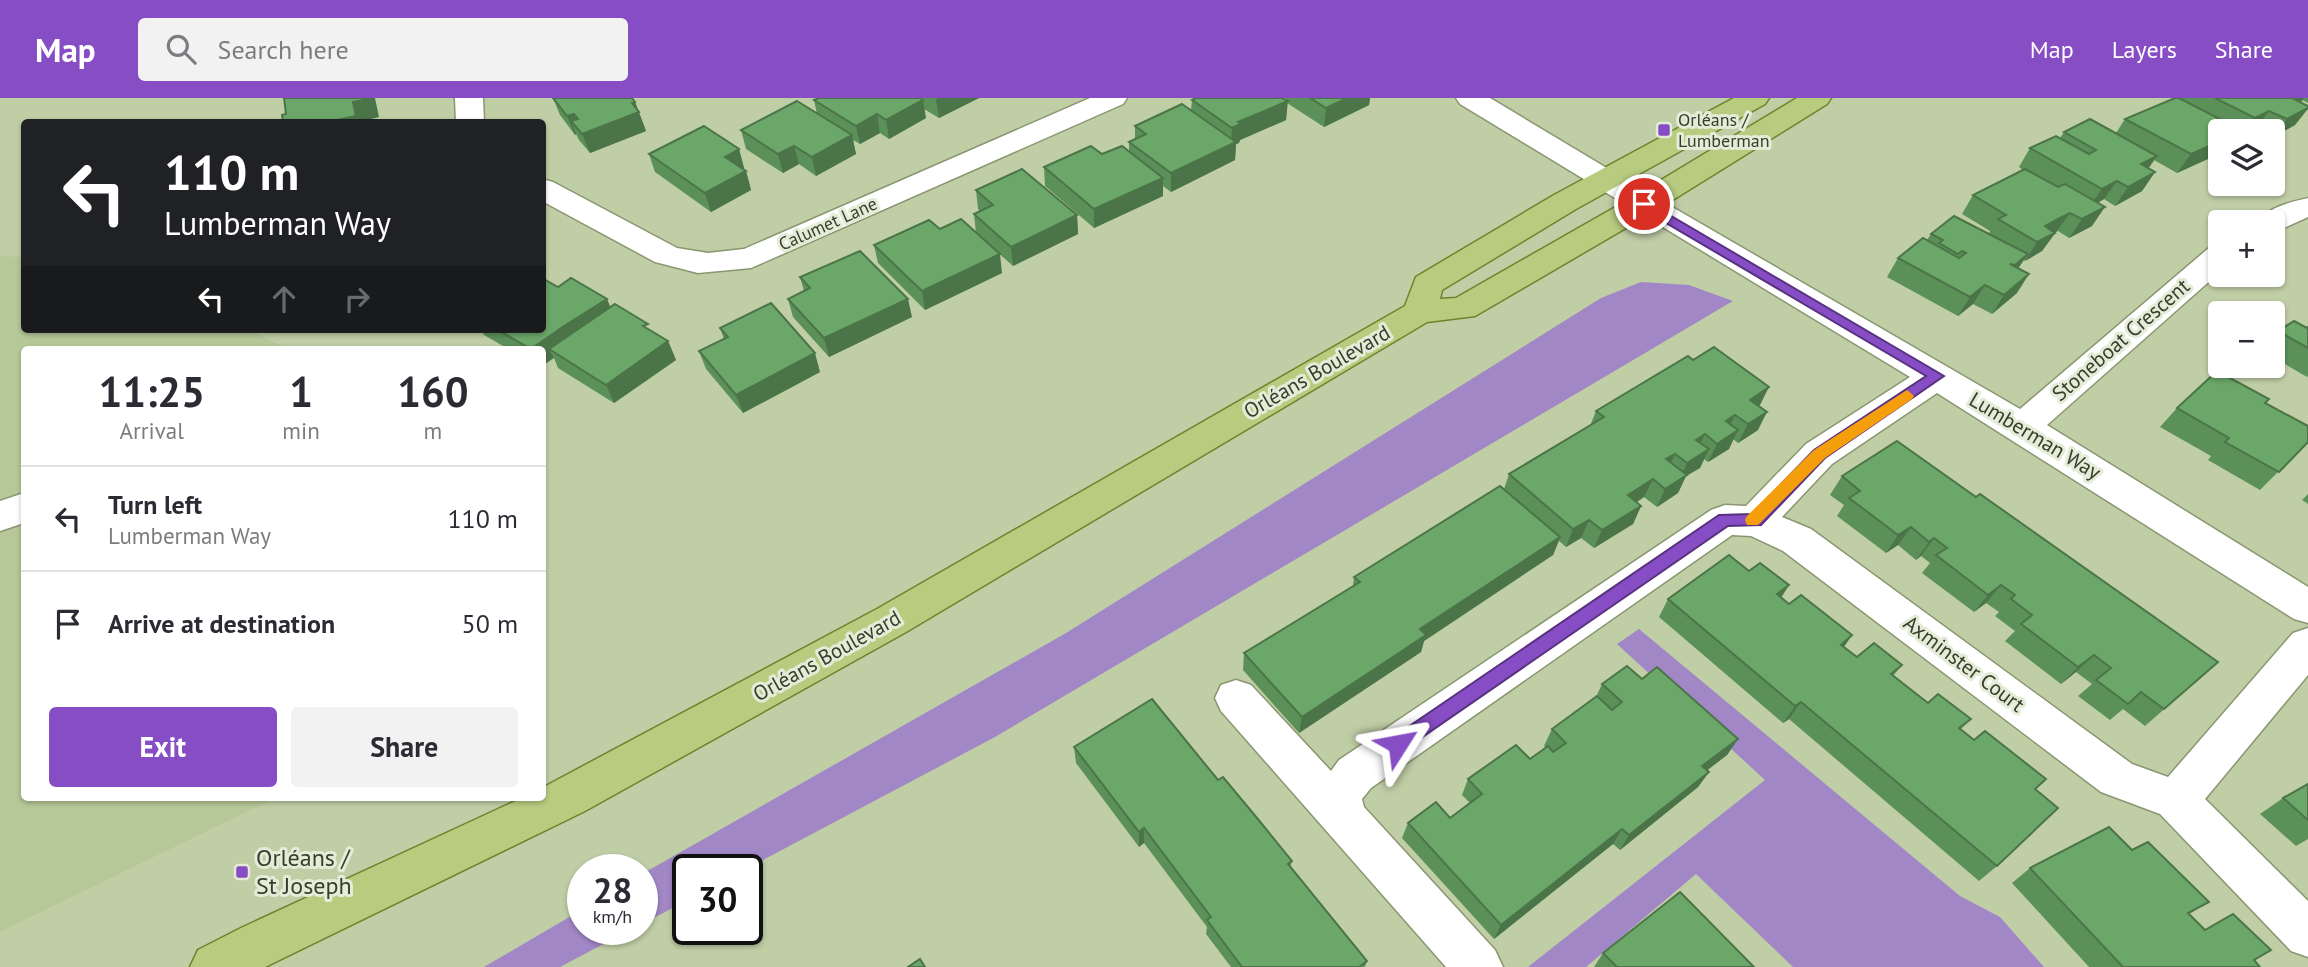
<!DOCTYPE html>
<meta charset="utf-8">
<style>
body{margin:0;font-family:"PT Sans",sans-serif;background:#f2f2f3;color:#2b2b33;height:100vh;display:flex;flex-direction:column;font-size:26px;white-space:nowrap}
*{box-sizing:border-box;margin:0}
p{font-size:23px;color:#7c7c81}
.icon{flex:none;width:38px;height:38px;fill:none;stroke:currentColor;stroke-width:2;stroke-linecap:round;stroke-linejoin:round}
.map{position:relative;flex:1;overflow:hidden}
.side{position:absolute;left:21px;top:248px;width:525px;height:455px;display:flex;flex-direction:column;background:#fff;border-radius:7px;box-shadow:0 2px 5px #0004}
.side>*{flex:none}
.hud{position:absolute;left:21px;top:21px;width:525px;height:214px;border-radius:7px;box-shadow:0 2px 5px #0004;background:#202124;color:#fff;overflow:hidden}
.fabs{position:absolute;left:2208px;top:21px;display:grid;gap:14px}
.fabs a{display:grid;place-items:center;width:77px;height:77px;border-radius:7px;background:#fff;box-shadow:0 2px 5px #0004;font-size:35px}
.speed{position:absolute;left:567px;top:756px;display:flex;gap:14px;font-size:35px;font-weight:700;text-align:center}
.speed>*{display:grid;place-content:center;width:91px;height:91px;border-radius:50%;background:#fff;box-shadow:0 2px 5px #0004;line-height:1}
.speed small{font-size:18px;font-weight:400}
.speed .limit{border:4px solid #111;border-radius:10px;background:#fff;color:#111}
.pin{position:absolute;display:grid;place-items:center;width:60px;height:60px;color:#fff;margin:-30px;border:4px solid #fff;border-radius:50%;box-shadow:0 2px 7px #0007}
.me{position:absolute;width:77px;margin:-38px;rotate:56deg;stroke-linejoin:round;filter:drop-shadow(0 0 5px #0008)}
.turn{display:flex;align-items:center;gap:24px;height:147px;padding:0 28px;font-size:32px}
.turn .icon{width:91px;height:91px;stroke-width:2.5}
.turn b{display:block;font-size:49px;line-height:60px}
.lanes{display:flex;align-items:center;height:66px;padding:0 28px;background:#0003;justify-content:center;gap:35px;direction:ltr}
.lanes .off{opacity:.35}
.eta{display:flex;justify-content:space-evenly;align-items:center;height:119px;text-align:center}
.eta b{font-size:42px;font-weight:700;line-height:49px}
.action{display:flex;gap:14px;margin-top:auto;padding:14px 28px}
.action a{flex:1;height:80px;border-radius:7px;background:#874dc4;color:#fff;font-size:28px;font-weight:700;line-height:80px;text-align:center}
.action a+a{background:#f2f2f3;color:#2b2b33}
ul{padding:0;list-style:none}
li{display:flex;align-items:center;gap:21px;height:105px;padding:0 28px;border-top:2px solid #e1e1e2}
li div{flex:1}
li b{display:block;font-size:26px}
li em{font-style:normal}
header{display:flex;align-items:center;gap:42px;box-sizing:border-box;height:98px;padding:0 35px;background:#874dc4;color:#fff}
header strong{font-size:33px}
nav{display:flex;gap:38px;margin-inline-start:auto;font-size:24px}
.search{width:490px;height:63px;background:#f2f2f3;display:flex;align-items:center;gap:18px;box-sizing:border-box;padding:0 24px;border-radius:7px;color:#7c7c81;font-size:26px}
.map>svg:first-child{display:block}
.built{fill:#b7c898}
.green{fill:#a287c6}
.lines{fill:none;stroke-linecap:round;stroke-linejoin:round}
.minor-casing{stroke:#899670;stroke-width:3}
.major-casing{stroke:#6d842c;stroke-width:3}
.minor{fill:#fff;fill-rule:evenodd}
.major{fill:#b8cc80;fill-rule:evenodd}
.wall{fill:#5c9059}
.shaded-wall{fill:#4b7549}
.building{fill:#6ba768;stroke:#4b7549;stroke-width:2}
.route{fill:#874dc4;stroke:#58327f;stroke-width:2}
.slow{fill:#f59e0b}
.poi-dot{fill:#874dc4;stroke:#e4ecd7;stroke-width:2.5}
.labels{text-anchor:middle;stroke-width:6;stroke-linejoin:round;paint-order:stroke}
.far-poi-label{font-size:18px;fill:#383e2e;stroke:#e4ecd7;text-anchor:start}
.far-street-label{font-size:18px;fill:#383e2e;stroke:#e4ecd7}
.street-label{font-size:21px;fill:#383e2e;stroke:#e4ecd7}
.near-poi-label{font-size:24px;fill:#383e2e;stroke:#e4ecd7;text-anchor:start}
</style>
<header>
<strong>Map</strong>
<div class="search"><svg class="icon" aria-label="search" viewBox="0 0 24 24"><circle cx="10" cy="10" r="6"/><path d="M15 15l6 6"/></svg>Search here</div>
<nav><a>Map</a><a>Layers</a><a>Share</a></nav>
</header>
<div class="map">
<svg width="2308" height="869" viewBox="0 0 2308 869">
<rect width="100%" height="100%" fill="#c0cea6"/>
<polygon class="built" points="0,158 24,159 24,231 247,231 290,252 24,252 24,700 275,700 0,834"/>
<g class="green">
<polygon points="1641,184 1689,187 1733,203 995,639 744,772 688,772 688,802 642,826 642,776 1066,535 1601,200"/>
<polygon points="1639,531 1960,798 2000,819 2044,869 1793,869 1696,776 1586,869 1528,869 1765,682 1617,546"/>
<polygon points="583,811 583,831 632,831 560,869 484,869"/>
</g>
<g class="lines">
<g class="minor-casing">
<g id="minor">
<polygon points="455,0 483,0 484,24 456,24"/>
<polygon points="1090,0 1127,0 1123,6 751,170 698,175 655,164 542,103 542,81 553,84 677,150 708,155 744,151"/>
<polygon points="1456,0 1490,0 1655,99 2020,311 2210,149 2221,146 2221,173 2047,327 2308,489 2308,525 2294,521 1937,295 1832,366 1782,419 1811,431 2132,666 2168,679 2293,535 2308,530 2308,577 2205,701 2308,803 2308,859 2291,853 2160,716 2101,694 1783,453 1751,438 1732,437 1371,690 1362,701 1364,709 1495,852 1503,869 1446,869 1221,613 1215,600 1221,587 1236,582 1251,587 1331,673 1339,662 1711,412 1725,407 1746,408 1806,346 1910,279 1460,6"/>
<path d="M 2308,100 L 2308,119 L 2273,135 L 2273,124 L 2258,124 C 2268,109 2291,104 2308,100 Z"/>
<polygon points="24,395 24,425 0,433 0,403"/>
</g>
</g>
<g class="major-casing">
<polygon id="major" points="1734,0 1769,0 1765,6 1576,111 1442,192 1440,201 1456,200 1633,99 1797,0 1831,0 1827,6 1655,113 1475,218 1427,224 906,534 585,713 265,869 190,869 198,852 241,830 522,700 542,700 542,690 877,511 1405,208 1416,179 1554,97"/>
</g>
<use href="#minor" class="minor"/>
<use href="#major" class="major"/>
</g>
<g class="wall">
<polygon points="553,0 635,4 646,33 590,55 579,42 576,36 575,37 560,17"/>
<polygon points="819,0 979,0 939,20 924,11 926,20 889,41 880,35 860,46 853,42 856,56 816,78 799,66 783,75 746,51 741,32 817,16 814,2"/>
<polygon points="1286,0 1370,0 1369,7 1324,29 1287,5 1286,22 1240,42 1239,45 1236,46 1235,62 1171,94 1163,88 1163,98 1094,130 1045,88 1044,69 1129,53 1129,44 1135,41 1135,28 1191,12 1192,2 1285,2"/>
<polygon points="2181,0 2308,0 2308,5 2302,2 2301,4 2308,8 2308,11 2295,27 2273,39 2273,33 2259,33 2255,31 2251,33 2221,33 2221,55 2177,75 2154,62 2148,70 2155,74 2142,93 2115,108 2104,101 2098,105 2092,128 2069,140 2058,133 2055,135 2042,153 2025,163 2024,162 2018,171 2017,195 1992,216 1973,206 1958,218 1887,179 1898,160 1927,142 1931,136 1989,136 1990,133 1962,116 1973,97 2023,72 2019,69 2030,50 2060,40 2064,34 2116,35 2125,21"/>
<polygon points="739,51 744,70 742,71 746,73 751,92 711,114 655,74 649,56"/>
<polygon points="976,92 1077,117 1078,136 1013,168 976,135 974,116 980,113 978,111"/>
<polygon points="940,131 1002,175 925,212 878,165 874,147"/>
<polygon points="800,179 912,219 829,259 793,219 788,201 804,193"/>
<polygon points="558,189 607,201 610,209 668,243 676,262 614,305 558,270 554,260 542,252 510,252 484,237 481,231 542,231"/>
<polygon points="2308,229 2308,278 2307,279 2273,259 2273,238 2278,233"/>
<polygon points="720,230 820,274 743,315 706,271 699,253 724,241"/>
<polygon points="2265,305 2308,344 2260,392 2208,362 2211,358 2160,329 2177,310"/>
<polygon points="1760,307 1759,308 1758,332 1738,345 1733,341 1729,351 1708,364 1704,361 1700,370 1686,378 1678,395 1657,409 1644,399 1637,404 1641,408 1633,426 1594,450 1581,440 1566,449 1559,443 1553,457 1424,543 1421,554 1299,635 1243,572 1244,555 1353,488 1354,479 1504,391 1509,376 1590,328 1596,313"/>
<polygon points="1842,378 1976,399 2218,564 2145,628 2123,611 2110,622 2078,598 2092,586 2076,574 2061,586 2005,543 2015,533 1995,518 1999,514 1986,505 1974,514 1922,475 1930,465 1921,458 1916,462 1898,447 1886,455 1837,418 1844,407 1830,397"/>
<polygon points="2308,396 2308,406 2302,402"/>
<polygon points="1781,499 1789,506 1852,537 1844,549 1857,559 1902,567 1893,578 1928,605 1971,621 1960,632 2035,691 1997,768 1979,783 1789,621 1783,625 1659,519 1668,501"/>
<polygon points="1642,581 1738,641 1727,657 1707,672 1709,674 1698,689 1620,752 1613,746 1494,841 1402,740 1408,725 1450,720 1470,705 1462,697 1468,681 1530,661 1546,650 1544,648 1552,631 1596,599 1602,586"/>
<polygon points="1074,649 1218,682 1292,763 1290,769 1367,863 1365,869 1231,869 1206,836 1207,829 1144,745 1139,749 1076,665"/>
<polygon points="2308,686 2308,741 2296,748 2260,716 2283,700"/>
<polygon points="2132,752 2209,804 2189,816 2205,832 2254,862 2260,869 2089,869 2012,785 2030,770"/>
<polygon points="1603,855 1754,869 1594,869"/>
</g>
<g class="shaded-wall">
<polygon points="369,0 375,0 379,19 363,23 363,24 328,24 353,4"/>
<polygon points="939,0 979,0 939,20 936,1"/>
<polygon points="1347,0 1370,0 1369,7 1324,29 1326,10"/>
<polygon points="2297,0 2304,0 2295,12 2282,18"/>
<polygon points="923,2 926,20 889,41 886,22"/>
<polygon points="1288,3 1286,22 1240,42 1239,45 1236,46 1235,62 1171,94 1171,75 1231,46 1232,30 1238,24"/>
<polygon points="635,4 646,33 590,55 582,36"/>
<polygon points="2308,10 2295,27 2273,39 2287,21"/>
<polygon points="2269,13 2255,31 2251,33 2246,33 2255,20"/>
<polygon points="574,16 581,34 571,23 576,36 575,37 567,18"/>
<polygon points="877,16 880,35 860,46 856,28"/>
<polygon points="852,37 856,56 816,78 812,59"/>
<polygon points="2221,43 2221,55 2177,75 2191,56"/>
<polygon points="794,48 799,66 783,75 778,56"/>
<polygon points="739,51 744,70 730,77 725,59"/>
<polygon points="2157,58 2144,77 2141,66"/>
<polygon points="746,73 751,92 711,114 705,95"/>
<polygon points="2155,74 2142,93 2115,108 2128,89"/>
<polygon points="1163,80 1163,98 1094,130 1094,111"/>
<polygon points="2117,83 2104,101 2089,109 2102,91"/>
<polygon points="2105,109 2092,128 2069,140 2082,121"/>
<polygon points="2070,115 2042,153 2025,163 2037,144 2045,128"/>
<polygon points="1077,117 1078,136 1013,168 1011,149"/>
<polygon points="1000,156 1002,175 925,212 922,193"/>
<polygon points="2028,156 2015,174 2002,186 2015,167"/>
<polygon points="2029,176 2017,195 1992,216 2004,197"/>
<polygon points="1985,187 1973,206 1958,218 1970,199"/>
<polygon points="607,201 615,220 549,251 554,260 542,268 542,252 531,252 531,251 564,228"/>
<polygon points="908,201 912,219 829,259 824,240"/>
<polygon points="668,243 676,262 614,305 606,287"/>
<polygon points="815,255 820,274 743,315 736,297"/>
<polygon points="1769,289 1760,307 1740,320 1750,302"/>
<polygon points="1767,314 1758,332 1738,345 1748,326"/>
<polygon points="1735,317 1726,336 1726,323"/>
<polygon points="1738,332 1729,351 1708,364 1717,346"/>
<polygon points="1705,336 1696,355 1696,342"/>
<polygon points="1709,351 1700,370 1686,378 1678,395 1657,409 1665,391 1679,382 1687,365"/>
<polygon points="1675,356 1667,374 1666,361"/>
<polygon points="1653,381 1644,399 1620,415 1628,397"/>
<polygon points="1641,408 1633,426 1594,450 1602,432"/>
<polygon points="1589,422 1581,440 1566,449 1573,431"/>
<polygon points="1911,429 1898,447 1886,455 1898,437"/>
<polygon points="1560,439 1553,457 1424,543 1421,554 1299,635 1302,619 1420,531"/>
<polygon points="1934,440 1921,458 1916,462 1929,444"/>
<polygon points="1789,487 1778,505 1777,496"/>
<polygon points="2001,487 1986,505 1974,514 1988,497"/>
<polygon points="1852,537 1840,554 1841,547"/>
<polygon points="2094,557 2076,574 2061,586 2078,569"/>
<polygon points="1801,604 1789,621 1783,625 1795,608"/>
<polygon points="1738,641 1727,657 1692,684 1702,668"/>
<polygon points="1709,674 1698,689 1620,752 1629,737"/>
<polygon points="1144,730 1144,745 1139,749 1139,734"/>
<polygon points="1622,731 1613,746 1494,841 1501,827"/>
</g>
<g class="building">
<polygon points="284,0 369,0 369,1 353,4 356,18 328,24 283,24 282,17 286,16"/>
<polygon points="553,0 632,0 635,4 632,5 639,14 582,36 571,23 578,21 574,16 567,18"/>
<polygon points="819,0 920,0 923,2 886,22 877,16 856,28 814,2"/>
<polygon points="1196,0 1282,0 1288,3 1238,24 1241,26 1232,30 1192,2"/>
<polygon points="1310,0 1347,0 1326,10"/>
<polygon points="2175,0 2179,0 2243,33 2221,33 2221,43 2191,56 2125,21"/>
<polygon points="2215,0 2292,0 2308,8 2308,10 2287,21 2269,13 2255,20"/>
<polygon points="797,3 852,37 812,59 794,48 778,56 741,32"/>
<polygon points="1182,6 1236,44 1171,75 1129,44 1146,36 1135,28"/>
<polygon points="2090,21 2157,58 2141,66 2155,74 2128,89 2117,83 2102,91 2030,50 2056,38 2089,56 2096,52 2064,34"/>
<polygon points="704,28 739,51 725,59 746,73 705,95 649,56"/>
<polygon points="1091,48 1102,56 1122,48 1163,80 1094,111 1044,69"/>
<polygon points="1022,71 1077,117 1011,149 974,116 993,107 976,92"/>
<polygon points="2025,71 2058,89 2065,86 2105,109 2082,121 2070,115 2058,121 2045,128 2055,135 2037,144 1998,121 2006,117 1973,97"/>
<polygon points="1954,118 2028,156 2015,167 2010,166 2029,176 2004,197 1985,187 1970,199 1898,160 1923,140 1959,160 1966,155 1962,153 1958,156 1939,145 1943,142 1931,136"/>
<polygon points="961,121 1000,156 922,193 874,147 929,122 940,131"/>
<polygon points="860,153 908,201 824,240 788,201 810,190 800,179"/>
<polygon points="542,180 558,189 571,180 607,201 564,228 531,251 496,231 542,231"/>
<polygon points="771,205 815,255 736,297 699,253 728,239 720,230"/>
<polygon points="615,206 648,226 643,228 668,243 606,287 549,251"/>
<polygon points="2294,223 2307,230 2308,229 2308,250 2278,233"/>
<polygon points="1714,249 1769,289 1750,302 1767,314 1748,326 1735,317 1726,323 1738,332 1717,346 1705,336 1696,342 1709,351 1687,365 1675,356 1666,361 1687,377 1665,391 1653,381 1628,397 1641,408 1602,432 1589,422 1573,431 1509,376 1604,319 1596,313 1688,258 1693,262"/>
<polygon points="2217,273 2269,301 2265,305 2308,328 2308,344 2279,374 2225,344 2229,340 2177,310"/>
<polygon points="1897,343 1976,399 1980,396 2218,564 2164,611 2141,594 2128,606 2096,582 2111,570 2094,557 2078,569 2021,526 2032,517 2011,501 2015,497 2001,487 1988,497 1936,457 1947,450 1934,440 1929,444 1911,429 1898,437 1849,400 1860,393 1842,378"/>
<polygon points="1500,388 1560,439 1420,531 1426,537 1302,619 1244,555 1360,484 1354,479"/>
<polygon points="1729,457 1749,473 1760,465 1789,487 1777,496 1789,506 1801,497 1852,537 1841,547 1857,559 1874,545 1902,567 1891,576 1928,605 1938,596 1971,621 1959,630 1974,642 1985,633 2046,681 2035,691 2058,710 1997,768 1801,604 1795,608 1668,501"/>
<polygon points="1627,568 1642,581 1657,569 1738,641 1702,668 1709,674 1629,737 1622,731 1501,827 1408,725 1436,704 1450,720 1482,696 1468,681 1516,647 1530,661 1548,648 1553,654 1566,645 1552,631 1597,598 1612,612 1622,604 1602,586"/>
<polygon points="1152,601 1218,682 1223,679 1257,720 1292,763 1288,766 1367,863 1359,869 1242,869 1207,822 1211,819 1144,730 1139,734 1074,649"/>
<polygon points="2308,686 2308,722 2283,700"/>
<polygon points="2109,729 2132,752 2148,744 2209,804 2188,815 2205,832 2233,816 2271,852 2254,862 2260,869 2123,869 2030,770"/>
<polygon points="1680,794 1754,869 1617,869 1603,855"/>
<polygon points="920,861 925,869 908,869"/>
</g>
<polygon class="route" points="1644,102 1944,278 1825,360 1761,427 1728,428 1405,651 1398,654 1392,651 1389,646 1392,640 1719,417 1752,416 1814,352 1926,278 1639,109 1638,106"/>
<polygon class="slow" points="1907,292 1914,298 1912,301 1825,360 1758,427 1747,427 1745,422 1747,418 1814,352"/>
<g class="poi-dot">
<rect x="1657" y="25" width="14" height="14" rx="3.5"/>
<rect x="235" y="767" width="14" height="14" rx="3.5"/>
</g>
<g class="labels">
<g class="far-poi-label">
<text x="1678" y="28">Orléans /<tspan x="1678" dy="21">Lumberman</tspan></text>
</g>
<g class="far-street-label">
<text transform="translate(828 126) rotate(-24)" y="6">Calumet Lane</text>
</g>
<g class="street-label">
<text transform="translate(2121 242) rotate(-41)" y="7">Stoneboat Crescent</text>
<text transform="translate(1317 274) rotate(-30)" y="7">Orléans Boulevard</text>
<text transform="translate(2035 338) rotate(31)" y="7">Lumberman Way</text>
<text transform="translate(827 558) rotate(-29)" y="7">Orléans Boulevard</text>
<text transform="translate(1964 566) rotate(37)" y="7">Axminster Court</text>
</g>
<g class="near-poi-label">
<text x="256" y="768">Orléans /<tspan x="256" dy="28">St Joseph</tspan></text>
</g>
</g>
</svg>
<div class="fabs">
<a><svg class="icon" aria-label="layers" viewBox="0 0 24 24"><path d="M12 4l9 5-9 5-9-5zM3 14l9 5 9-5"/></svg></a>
<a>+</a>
<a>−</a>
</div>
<div class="speed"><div>28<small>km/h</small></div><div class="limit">30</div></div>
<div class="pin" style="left:1644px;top:106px;background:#d93025"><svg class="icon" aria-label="arrive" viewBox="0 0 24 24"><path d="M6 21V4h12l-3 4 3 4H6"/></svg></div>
<svg class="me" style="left:1398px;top:646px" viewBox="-20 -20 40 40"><path d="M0-17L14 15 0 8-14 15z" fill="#874dc4" stroke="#fff" stroke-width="4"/></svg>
<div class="hud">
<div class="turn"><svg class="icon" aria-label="left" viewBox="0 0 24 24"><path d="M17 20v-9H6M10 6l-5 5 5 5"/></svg><div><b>110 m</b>Lumberman Way</div></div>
<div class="lanes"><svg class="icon" aria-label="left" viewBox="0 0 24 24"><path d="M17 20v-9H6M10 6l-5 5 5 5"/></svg><svg class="icon off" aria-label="ahead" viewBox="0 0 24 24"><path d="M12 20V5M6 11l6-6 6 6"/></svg><svg class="icon off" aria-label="right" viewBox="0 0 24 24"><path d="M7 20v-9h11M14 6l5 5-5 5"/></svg></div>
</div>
<section class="side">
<div class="eta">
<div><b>11:25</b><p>Arrival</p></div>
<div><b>1</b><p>min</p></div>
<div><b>160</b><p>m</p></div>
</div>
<ul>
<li><svg class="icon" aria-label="left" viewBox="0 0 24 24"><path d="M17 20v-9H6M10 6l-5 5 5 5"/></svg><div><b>Turn left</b><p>Lumberman Way</p></div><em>110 m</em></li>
<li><svg class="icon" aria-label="arrive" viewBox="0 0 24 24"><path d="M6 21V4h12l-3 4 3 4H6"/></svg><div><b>Arrive at destination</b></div><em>50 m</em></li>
</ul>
<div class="action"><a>Exit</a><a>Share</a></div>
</section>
</div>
